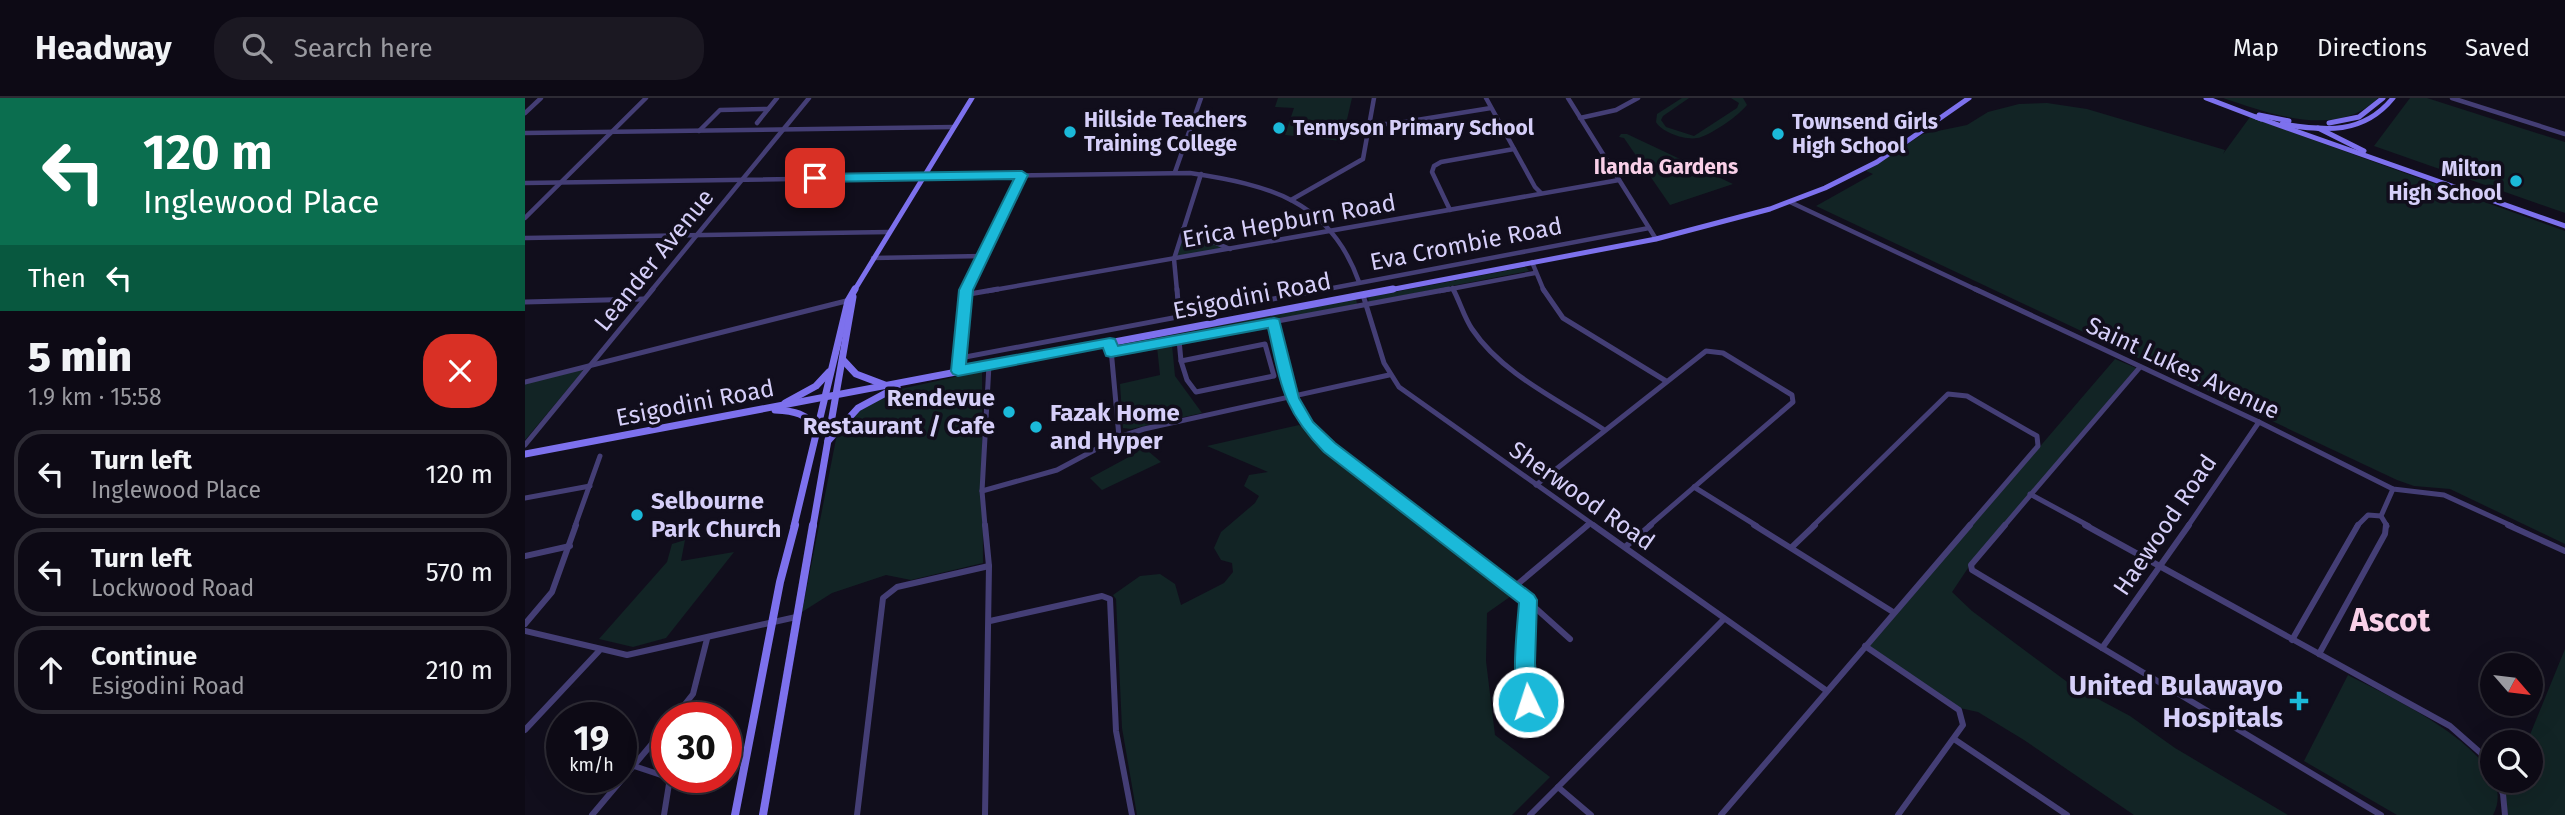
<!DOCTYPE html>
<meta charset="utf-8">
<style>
body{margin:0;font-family:"Fira Sans",sans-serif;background:#1b1822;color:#f1f3f6;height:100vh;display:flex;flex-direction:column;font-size:26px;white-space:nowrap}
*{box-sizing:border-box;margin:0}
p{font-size:23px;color:#9a9aa0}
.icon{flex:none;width:38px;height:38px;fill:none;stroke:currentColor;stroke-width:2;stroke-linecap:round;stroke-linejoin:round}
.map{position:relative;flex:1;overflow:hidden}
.sheet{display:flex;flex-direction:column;background:#0d0a15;width:525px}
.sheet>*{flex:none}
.banner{background:#0b6e4f;color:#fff;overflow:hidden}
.needle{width:46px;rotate:118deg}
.tools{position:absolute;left:1955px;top:555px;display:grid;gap:14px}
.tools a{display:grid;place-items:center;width:63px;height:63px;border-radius:50%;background:#0d0a15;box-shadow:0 7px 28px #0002,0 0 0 2px #2d2b34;font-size:35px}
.speed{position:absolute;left:21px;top:604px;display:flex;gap:14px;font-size:35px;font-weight:700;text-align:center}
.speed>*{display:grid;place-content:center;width:91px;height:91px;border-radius:50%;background:#0d0a15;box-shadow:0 7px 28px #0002,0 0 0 2px #2d2b34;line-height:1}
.speed small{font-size:18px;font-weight:400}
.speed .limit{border:10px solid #d22;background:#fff;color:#111}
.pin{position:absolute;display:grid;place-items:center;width:60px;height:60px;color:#fff;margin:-30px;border-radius:14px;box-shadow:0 4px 10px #0006}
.me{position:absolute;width:77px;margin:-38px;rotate:356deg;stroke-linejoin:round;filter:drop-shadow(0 0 5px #0008)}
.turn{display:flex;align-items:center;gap:24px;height:147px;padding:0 28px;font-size:32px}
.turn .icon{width:91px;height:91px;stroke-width:2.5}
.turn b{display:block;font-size:49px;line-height:60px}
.then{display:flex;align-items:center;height:66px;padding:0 28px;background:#0003;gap:14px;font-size:26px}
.round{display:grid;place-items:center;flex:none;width:74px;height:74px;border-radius:28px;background:#1b1822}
.overview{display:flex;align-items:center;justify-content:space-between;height:119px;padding:0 28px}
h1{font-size:42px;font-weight:800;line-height:52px}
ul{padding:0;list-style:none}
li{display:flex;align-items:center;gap:21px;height:88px;margin:0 14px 10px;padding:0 14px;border:4px solid #2d2b34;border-radius:28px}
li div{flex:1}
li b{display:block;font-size:26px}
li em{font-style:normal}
header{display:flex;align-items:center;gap:42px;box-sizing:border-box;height:98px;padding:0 35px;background:#0d0a15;border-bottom:2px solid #2d2b34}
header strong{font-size:33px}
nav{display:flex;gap:38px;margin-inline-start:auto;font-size:24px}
.search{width:490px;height:63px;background:#1b1822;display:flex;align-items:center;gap:18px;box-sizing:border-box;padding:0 24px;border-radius:28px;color:#9a9aa0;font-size:26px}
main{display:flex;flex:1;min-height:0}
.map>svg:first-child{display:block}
.green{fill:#122425}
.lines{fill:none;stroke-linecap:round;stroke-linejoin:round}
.street-far2{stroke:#443e75;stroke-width:4.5}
.street-far1{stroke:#443e75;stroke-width:5}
.street{stroke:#443e75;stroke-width:6}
.secondary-far2{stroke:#7d71ed;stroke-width:5}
.secondary-far1{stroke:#7d71ed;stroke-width:7}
.secondary{stroke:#7d71ed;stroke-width:8}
.route{fill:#1bb9d9;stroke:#12788d;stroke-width:2}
.poi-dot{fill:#1bb9d9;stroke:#110e1c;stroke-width:2.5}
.labels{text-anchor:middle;stroke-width:7;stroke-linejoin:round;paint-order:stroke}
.far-poi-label{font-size:21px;font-weight:bold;fill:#d6cff9;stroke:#110e1c;text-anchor:start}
.far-neighbourhood-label{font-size:21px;font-weight:bold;fill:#f9d0e8;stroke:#110e1c}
.street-label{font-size:24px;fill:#d6cff9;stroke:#110e1c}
.poi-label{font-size:24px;font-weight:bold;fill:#d6cff9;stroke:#110e1c;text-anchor:start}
.near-poi-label{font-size:28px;font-weight:bold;fill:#d6cff9;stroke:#110e1c;text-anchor:end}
.district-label{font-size:32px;font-weight:bold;fill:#f9d0e8;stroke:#110e1c}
</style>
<header>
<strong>Headway</strong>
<div class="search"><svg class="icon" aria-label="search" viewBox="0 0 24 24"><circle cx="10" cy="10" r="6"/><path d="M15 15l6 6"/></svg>Search here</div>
<nav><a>Map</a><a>Directions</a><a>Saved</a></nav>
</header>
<main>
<section class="sheet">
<div class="banner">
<div class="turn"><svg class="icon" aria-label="left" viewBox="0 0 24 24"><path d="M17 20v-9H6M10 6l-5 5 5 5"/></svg><div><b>120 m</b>Inglewood Place</div></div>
<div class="then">Then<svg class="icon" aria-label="left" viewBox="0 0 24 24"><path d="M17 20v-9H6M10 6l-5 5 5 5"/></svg></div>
</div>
<div class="overview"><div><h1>5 min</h1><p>1.9 km · 15:58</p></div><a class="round" style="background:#d93025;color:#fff"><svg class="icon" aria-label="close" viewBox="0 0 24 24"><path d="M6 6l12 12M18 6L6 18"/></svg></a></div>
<ul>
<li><svg class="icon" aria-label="left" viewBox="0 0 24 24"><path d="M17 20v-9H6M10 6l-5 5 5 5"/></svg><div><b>Turn left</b><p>Inglewood Place</p></div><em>120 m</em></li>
<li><svg class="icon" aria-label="left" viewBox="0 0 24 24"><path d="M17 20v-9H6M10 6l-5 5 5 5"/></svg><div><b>Turn left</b><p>Lockwood Road</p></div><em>570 m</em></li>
<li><svg class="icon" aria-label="ahead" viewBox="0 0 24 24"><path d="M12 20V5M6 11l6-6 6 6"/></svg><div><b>Continue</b><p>Esigodini Road</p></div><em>210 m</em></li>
</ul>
</section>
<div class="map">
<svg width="2040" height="717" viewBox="0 0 2040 717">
<rect width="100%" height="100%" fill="#110e1c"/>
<g class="green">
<polygon points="753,0 827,0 817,43 760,37 769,10 750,9"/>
<path d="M 1157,0 L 1164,0 L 1138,18 L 1136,22 L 1141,29 L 1169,38 L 1212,10 L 1214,5 L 1206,0 L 1218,0 L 1222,7 C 1213,18 1190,34 1176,39 C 1164,44 1137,35 1131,24 L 1132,16 Z"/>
<path d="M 1698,0 L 1853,0 C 1813,41 1745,16 1698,0 Z"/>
<polygon points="1885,0 1902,0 2040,44 2040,115 1849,48"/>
<polygon points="1522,5 1562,11 1700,52 1698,56 1725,19 2040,133 2040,446 1925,391 1889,388 1872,382 1291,108 1348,76 1341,73 1398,36 1442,27 1463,14 1494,6"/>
<polygon points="1096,36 1102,36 1208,86 1145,107 1099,40 1094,39"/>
<polygon points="659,133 701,150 651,160"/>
<polygon points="1001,169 1004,173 844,204 843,199"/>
<polygon points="831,201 832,206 590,252 590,246"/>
<polygon points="647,247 650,278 677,315 606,331 598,330 595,286 635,277 632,249"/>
<polygon points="1590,261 1611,270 1445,467 1427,494 1447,513 1545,586 1605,618 1650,650 1763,717 1609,717 1499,642 1453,614 1435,610 1344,548"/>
<polygon points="56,271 58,273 0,342 0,286"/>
<polygon points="457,273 458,465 386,482 361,477 307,495 277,514 312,336 334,311 371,292"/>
<polygon points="774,327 989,496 962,515 961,563 970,637 1025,679 987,717 612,717 597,630 591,501 588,497 615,478 635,476 650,486 656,507 699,485 708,474 707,465 696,462 689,450 696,434 730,405 734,398 719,388 724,377 743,374 682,348"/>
<polygon points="605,338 636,364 577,392 565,380 613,354 604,346 597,350 588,348"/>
<polygon points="160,442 156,463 209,454 141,540 108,549 74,541 142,464 147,446"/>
<polygon points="2040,551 2040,717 1983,717 1975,683 2006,682 2006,644 2002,644"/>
<path d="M 1823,577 C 1860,597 2000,658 1968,717 L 1872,717 L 1779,663 Z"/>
</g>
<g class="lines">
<g class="street-far2">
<polyline points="961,0 1010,89 1016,95"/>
<polyline points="1043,0 1131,141"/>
<polyline points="1927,0 2040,36"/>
<polyline points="0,15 16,0"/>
<polyline points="1055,20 1091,12 1113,0"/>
<polyline points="232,25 252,0"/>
<polyline points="845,26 867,26 966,10"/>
<polyline points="174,33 195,12 243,11"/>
<polyline points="0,35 429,29"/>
<polyline points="650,74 676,0"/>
<path d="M 0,85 L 665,75 C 744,87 805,102 834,184"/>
<polyline points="766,102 838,61 849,0"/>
<polyline points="1265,104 1454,193"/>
<polyline points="925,112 907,74 909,68 916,64 989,51"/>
<polyline points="0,120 121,0"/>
<polyline points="658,131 705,151"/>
<polyline points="0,140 364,134"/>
<polyline points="348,160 458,158"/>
<polyline points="1007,164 1019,193"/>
<polyline points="928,190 929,193"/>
<polyline points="126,193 284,0"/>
<polyline points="441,193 497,77"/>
<polyline points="463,193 1094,82"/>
<polyline points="652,193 649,161 676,76"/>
<polyline points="792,193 1124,130"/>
<polyline points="915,193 1010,175"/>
</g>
<g class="street-far1">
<polyline points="652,191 654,218"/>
<path d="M 928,191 C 935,204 939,219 947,231 C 977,276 1034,302 1078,331"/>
<polyline points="1018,191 1038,220 1141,283"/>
<polyline points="1450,191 1734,324 1868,391 1919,397 1987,428"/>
<polyline points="439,197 473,191"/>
<polyline points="838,197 859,265 874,289 1070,428"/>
<polyline points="0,204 119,201"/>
<path d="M 749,224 C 754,246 762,296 772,313 C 791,348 874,402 908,428"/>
<polyline points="654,242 656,263"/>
<polygon points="740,246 749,278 671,294 662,282 656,263"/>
<polyline points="586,251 594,339"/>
<polyline points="586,254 924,191"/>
<polyline points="435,260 801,191"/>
<polyline points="434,273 442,191"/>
<polyline points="0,284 325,202"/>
<polyline points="0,347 128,191"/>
<polyline points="1011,387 1181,253 1198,255 1267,297 1268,304 1124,428"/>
<polyline points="1169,389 1232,428"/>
<polyline points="457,393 532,372 594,339 619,331 864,277"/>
<polyline points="1505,396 1564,428"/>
<polyline points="0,400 65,388"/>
<polyline points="50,428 75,358"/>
<polyline points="460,428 457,393 464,267"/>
<polyline points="1061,428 1065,425"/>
<polyline points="1288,428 1423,296 1442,298 1512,338 1513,348 1444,428"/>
<polyline points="1479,428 1615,269"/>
<polyline points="1663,428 1734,324"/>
<polyline points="1832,428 1843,417 1856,418"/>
<polyline points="1862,428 1856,418 1868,391"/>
</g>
<g class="street">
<polyline points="906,427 988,490 1045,541"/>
<polyline points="1068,427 1302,593"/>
<polyline points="1229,427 1368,514"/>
<polyline points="1480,427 1446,467 1447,472 1856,717"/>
<polyline points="1560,427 1925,628 1958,657 1967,672"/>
<polyline points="1983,427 2040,453"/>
<polyline points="1100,449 1126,427"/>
<polyline points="1267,449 1290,427"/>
<polyline points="0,458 45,448"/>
<polyline points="988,490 1063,427"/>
<polyline points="1003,502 1000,565 1003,604"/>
<polyline points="465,523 577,498 585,501 591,633 607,717"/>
<polyline points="0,526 27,494 51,427"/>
<polyline points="0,533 102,557 271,519"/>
<polyline points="1767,542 1833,427"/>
<polyline points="1340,548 1434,612 1438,627 1373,717"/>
<polyline points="1577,550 1664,427"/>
<polyline points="1794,556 1860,436 1861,427"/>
<polyline points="149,620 168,596 182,541"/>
<polyline points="0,632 74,553"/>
<polyline points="1429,641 1542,717"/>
<polyline points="109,668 142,679"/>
<polyline points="1972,682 1978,696 1980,717"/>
<polyline points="67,717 142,628"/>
<polyline points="139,717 144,686 142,679"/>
<polyline points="332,717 358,500 372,489 464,468"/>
<polyline points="460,717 464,468 460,427"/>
<polyline points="1005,717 1033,689"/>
<polyline points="1066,717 1033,689 1199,521"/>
<polyline points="1196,717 1445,427"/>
</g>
<g class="secondary-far2">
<polyline points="1681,0 1736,21"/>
<polyline points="1734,17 1764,23"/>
<polyline points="1731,19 2040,128"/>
<polyline points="1804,25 1834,19 1858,0"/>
<path d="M 1757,26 C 1800,33 1838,37 1868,0"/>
<polyline points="1793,30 1839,53"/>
<polyline points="329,193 447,0"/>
<polyline points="859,193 1131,141 1245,111 1300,90 1352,64 1444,0"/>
</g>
<g class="secondary-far1">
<polyline points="318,262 331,276 360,287"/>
<polyline points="260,305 291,288 304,274"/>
<path d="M 250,312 C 269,313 282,315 292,332"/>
<polyline points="303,343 333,310 372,289"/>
<polyline points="0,356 868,191"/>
<polyline points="269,428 323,203 330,191"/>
<polyline points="288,428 328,199"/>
</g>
<g class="secondary">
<polyline points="210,717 255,484 270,427"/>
<polyline points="238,717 288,427"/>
</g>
</g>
<path class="route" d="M 497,73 L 503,77 L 448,192 L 441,266 L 585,240 L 590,241 L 593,248 L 749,220 L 754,221 L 774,300 L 788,324 L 810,345 L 1009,497 L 1012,502 L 1010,565 L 1013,604 L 1010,610 L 1003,612 L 996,610 C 985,585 992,533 994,505 L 799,354 C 757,311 756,286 743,230 L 586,259 L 581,258 L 578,250 L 433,278 L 428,276 L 426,273 L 434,192 L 489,81 L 290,84 L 284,80 L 290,76 Z"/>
<g class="poi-dot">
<circle cx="754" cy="30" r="7"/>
<circle cx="545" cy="34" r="7"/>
<circle cx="1253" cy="36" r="7"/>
<circle cx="1991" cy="83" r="7"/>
<circle cx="484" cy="314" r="7"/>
<circle cx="511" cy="329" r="7"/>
<circle cx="112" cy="417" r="7"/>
<path d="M1770.5 592.5h7v7h7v7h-7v7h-7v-7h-7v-7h7z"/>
</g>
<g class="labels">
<g class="far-poi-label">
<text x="559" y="29">Hillside Teachers<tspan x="559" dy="24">Training College</tspan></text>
<text x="1267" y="31">Townsend Girls<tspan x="1267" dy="24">High School</tspan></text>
<text x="768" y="37">Tennyson Primary School</text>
<text x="1977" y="78" text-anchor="end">Milton<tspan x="1977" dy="24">High School</tspan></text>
</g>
<g class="far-neighbourhood-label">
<text x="1141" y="76">Ilanda Gardens</text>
</g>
<g class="street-label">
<text transform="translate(764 123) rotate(-10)" y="8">Erica Hepburn Road</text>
<text transform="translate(941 146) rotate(-11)" y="8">Eva Crombie Road</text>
<text transform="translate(129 162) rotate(-51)" y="8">Leander Avenue</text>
<text transform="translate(727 198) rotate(-11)" y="8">Esigodini Road</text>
<text transform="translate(1658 270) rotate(25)" y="8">Saint Lukes Avenue</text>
<text transform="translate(170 305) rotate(-11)" y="8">Esigodini Road</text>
<text transform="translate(1057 398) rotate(35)" y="8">Sherwood Road</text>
<text transform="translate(1640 427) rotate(-56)" y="8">Haewood Road</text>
</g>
<g class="poi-label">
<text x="470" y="308" text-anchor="end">Rendevue<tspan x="470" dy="28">Restaurant / Cafe</tspan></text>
<text x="525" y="323">Fazak Home<tspan x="525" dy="28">and Hyper</tspan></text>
<text x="126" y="411">Selbourne<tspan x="126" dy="28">Park Church</tspan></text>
</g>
<g class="near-poi-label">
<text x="1758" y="597">United Bulawayo<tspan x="1758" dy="32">Hospitals</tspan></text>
</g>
<g class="district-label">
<text x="1865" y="533">Ascot</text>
</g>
</g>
</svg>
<div class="tools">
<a><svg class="needle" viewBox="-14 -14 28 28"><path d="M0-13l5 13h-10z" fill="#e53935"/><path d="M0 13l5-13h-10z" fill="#9a9aa0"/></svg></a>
<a><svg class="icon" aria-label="search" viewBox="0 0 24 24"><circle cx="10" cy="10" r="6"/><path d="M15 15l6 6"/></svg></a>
</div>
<div class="speed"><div>19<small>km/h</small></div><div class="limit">30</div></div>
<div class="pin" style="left:290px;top:80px;background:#d93025"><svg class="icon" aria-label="arrive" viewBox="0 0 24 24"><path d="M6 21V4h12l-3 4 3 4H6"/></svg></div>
<svg class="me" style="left:1003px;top:604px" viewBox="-20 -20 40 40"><circle r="17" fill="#1bb9d9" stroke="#fff" stroke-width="3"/><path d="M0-11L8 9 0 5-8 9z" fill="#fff"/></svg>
</div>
</main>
